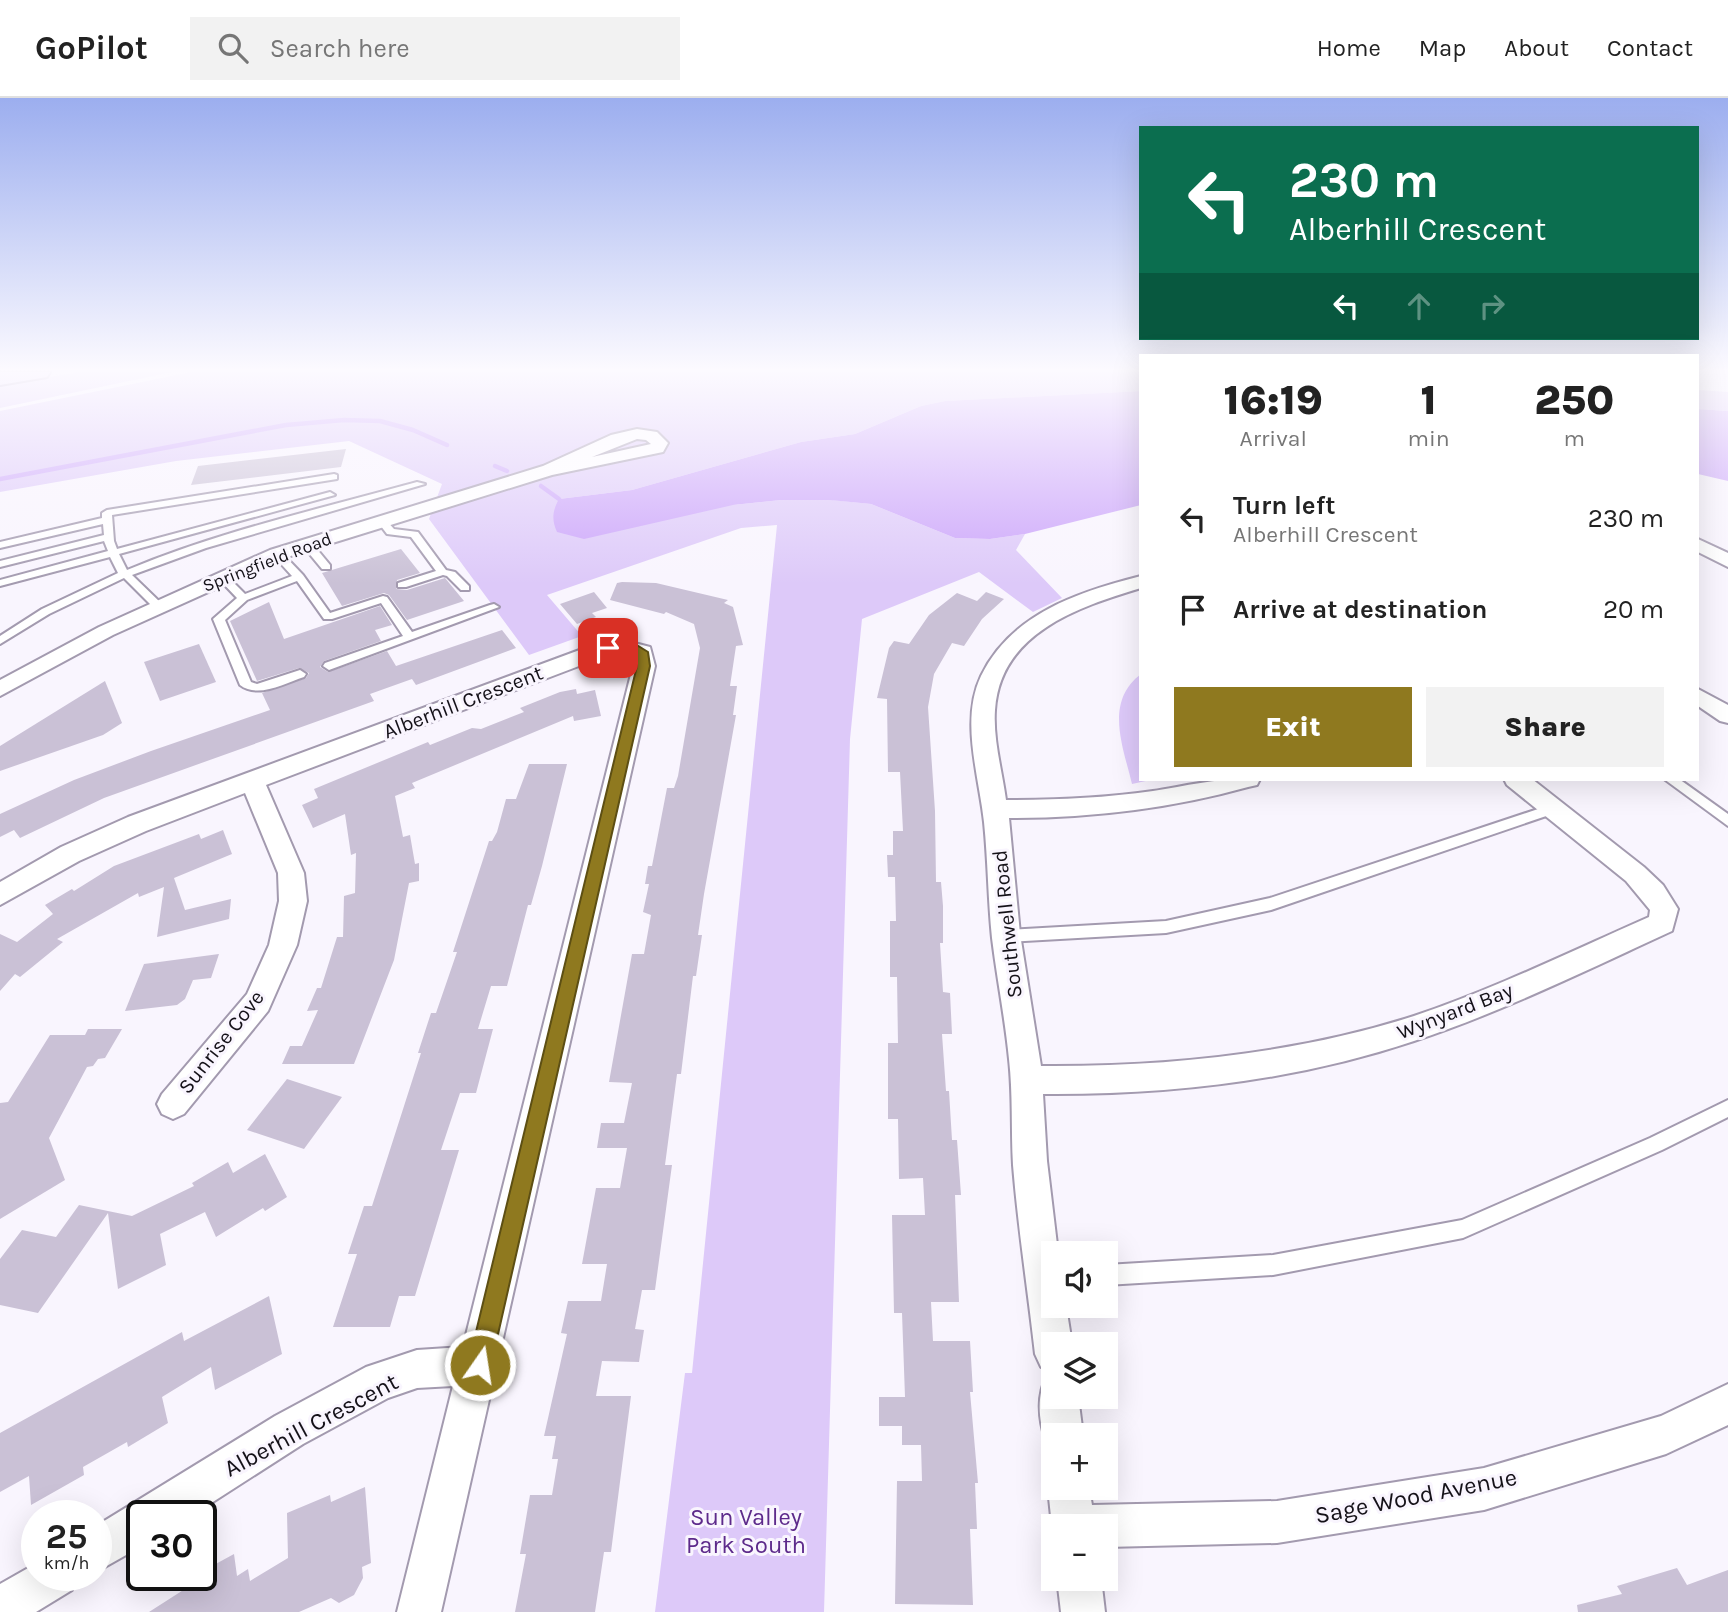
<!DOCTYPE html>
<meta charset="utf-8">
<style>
body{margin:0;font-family:Karla,sans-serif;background:#f2f2f2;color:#222;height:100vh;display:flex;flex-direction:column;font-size:26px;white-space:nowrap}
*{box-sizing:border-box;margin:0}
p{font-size:23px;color:#767676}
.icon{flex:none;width:38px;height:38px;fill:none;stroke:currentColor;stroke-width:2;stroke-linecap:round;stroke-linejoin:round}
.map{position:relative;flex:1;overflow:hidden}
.side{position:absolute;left:1139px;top:256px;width:560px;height:427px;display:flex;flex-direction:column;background:#fff;border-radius:0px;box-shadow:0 7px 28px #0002}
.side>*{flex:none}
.guide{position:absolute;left:1139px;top:28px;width:560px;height:214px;border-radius:0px;box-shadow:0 7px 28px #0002;background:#0b6e4f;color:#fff;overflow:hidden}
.buttons{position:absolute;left:1041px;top:1143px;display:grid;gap:14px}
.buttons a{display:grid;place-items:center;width:77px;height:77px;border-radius:0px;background:#fff;box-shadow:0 7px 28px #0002;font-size:35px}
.speed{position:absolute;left:21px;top:1402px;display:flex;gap:14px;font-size:35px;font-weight:700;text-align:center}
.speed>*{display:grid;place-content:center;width:91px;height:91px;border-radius:50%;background:#fff;box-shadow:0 7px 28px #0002;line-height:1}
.speed small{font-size:18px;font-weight:400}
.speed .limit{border:4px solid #111;border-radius:10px;background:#fff;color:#111}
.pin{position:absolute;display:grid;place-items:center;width:60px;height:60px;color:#fff;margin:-30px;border-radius:14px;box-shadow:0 4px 10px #0006}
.me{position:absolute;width:77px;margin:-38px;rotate:13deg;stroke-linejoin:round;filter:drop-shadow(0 0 5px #0008)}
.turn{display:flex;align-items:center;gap:24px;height:147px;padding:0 35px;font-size:32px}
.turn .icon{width:91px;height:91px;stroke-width:2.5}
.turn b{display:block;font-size:49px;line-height:60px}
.lanes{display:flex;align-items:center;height:66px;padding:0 35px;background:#0003;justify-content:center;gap:35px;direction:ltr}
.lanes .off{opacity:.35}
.eta{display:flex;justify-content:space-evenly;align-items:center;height:119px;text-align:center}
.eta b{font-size:42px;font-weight:800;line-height:49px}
.primary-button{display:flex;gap:14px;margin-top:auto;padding:14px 35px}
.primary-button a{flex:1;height:80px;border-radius:0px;background:#8f791f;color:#fff;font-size:28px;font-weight:800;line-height:80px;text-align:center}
.primary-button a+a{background:#f2f2f2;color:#222}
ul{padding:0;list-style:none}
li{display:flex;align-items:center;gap:21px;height:91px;padding:0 35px}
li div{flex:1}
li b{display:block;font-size:26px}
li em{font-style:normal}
header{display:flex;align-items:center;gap:42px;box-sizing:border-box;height:98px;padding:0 35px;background:#fff;border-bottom:2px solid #e0e0e0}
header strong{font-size:33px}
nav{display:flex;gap:38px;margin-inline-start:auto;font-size:24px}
.search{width:490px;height:63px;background:#f2f2f2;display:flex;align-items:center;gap:18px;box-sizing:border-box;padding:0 24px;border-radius:0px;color:#767676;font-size:26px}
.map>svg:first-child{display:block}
.green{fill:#ddc9f9}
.water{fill:#cba4fa}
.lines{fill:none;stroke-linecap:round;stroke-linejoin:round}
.stream{stroke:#cba4fa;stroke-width:4.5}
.building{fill:#cac1d6}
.service-casing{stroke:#a39aaf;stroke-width:4}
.minor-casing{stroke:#a39aaf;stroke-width:4}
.primary-casing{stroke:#8c76a8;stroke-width:4}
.service{fill:#fff;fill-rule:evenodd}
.minor{fill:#fff;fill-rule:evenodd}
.primary{fill:#e0cdf9;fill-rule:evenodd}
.route{fill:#8f791f;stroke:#5d4f14;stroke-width:2}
.labels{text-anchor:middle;stroke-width:6;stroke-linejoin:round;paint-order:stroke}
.far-street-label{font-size:18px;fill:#141118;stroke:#f9f5fe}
.street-label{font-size:21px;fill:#141118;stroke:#f9f5fe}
.near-street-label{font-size:24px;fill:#141118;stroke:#f9f5fe}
.near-park-label{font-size:24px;fill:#5d2a8b;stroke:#f9f5fe}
</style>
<header>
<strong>GoPilot</strong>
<div class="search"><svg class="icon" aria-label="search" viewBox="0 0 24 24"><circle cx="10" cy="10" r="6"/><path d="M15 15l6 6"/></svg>Search here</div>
<nav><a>Home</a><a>Map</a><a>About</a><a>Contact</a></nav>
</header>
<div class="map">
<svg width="1728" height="1514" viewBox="0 0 1728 1514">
<rect width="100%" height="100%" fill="#f9f5fe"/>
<g class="green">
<polygon points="80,274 172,274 0,310 0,287"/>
<polygon points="191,274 1141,274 1141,293 945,303 921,308 855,336 801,344 632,392 559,401 733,407 781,402 832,402 871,406 955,440 990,441 1025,436 1016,452 1062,500 1033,514 979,474 862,521 850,641 824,1514 655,1514 685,1275 692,1275 777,427 741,430 547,497 582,538 529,557 429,421 442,386 349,343 176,363 0,394 0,313"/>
<polygon points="1698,292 1728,294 1728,313 1698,311"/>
<path d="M 1141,576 L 1141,681 L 1155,681 L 1132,686 C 1123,648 1104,604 1141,576 Z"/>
</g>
<g class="water">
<path d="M 1141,293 L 1141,407 L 1025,436 L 990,441 L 955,440 L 871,406 L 830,402 L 781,402 L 733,407 L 584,441 L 557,434 C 551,421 553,412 559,401 L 632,392 L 801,344 L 855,336 L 921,308 L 945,303 Z"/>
<polygon points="1698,311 1728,313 1728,383 1698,376"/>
</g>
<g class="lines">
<g class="stream">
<polyline points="495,368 507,373"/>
<polyline points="0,381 286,327 344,322 380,323 413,332 447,347"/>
<polyline points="541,388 559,401"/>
</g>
</g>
<g class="building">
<polygon points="346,351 341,369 191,387 198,368"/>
<polygon points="401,451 420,475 397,482 396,491 407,492 445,480 464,503 407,522 389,497 384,495 342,508 322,475"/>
<polygon points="622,484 656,485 728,502 724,505 733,509 743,547 736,548 730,588 737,588 733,617 736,617 704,796 698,837 702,837 696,878 693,878 681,976 677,976 665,1067 672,1067 655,1192 642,1192 635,1231 644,1232 639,1264 602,1263 596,1298 631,1298 611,1454 604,1454 595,1514 515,1514 526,1456 520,1456 530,1397 552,1397 558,1361 552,1361 556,1338 544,1338 567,1236 561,1235 568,1203 601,1203 607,1166 582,1166 596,1090 620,1090 627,1050 597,1050 601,1025 624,1025 632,985 609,984 632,856 644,856 651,817 643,814 649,786 645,786 648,768 652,768 667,690 674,690 678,678 700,550 694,526 666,514 664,516 610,502 617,485"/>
<polygon points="594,494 607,510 592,515 596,519 577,526 560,506"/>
<polygon points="986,494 1004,501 982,521 964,548 952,545 934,576 928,609 935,713 936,784 941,784 943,808 943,845 940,845 943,894 950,895 952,936 942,936 946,993 949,993 952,1042 957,1042 961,1097 955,1097 959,1204 931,1204 933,1243 970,1243 973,1294 970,1294 978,1385 975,1385 977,1431 970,1431 973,1507 895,1506 897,1383 922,1383 921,1347 902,1347 902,1328 879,1328 879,1299 905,1299 902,1215 894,1215 892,1117 925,1117 923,1080 899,1081 898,1021 888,1021 888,945 898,945 897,879 890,879 890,823 896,823 895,779 888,779 887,757 893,757 893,733 903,733 900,674 888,674 887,601 877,600 889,550 894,543 909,546 929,517 957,495 977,503"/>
<polygon points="269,504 284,541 380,508 392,527 375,532 381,543 324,563 320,569 328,574 387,553 396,568 502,532 516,550 416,587 412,581 370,596 374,603 104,700 20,740 14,732 0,739 0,716 74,682 151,653 270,612 262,595 306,580 309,575 299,570 257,583 230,523"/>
<polygon points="199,546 216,584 160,603 144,564"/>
<polygon points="105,583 122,625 103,637 0,673 0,648"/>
<polygon points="576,591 577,596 595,592 601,618 574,623 573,618 412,685 415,690 395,698 403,739 410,737 415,766 419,765 419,783 409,785 394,862 354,966 282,966 290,948 302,948 318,912 307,913 317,890 321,890 337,839 343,839 344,798 355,795 356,755 351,757 345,716 313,730 302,707 318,700 314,691 428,644 430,647 472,630 481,631 524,614 520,610 560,594"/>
<polygon points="529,666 567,666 542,768 531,807 528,807 507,888 491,888 478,931 493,931 476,995 460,995 441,1052 459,1052 415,1198 399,1198 390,1229 333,1229 357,1156 348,1156 364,1108 372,1108 421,955 418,955 431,915 436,915 457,854 453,854 489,743 492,743 497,734 506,701 516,701"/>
<polygon points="223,732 232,756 174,780 185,812 231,801 229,821 157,839 164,789 139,799 138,795 57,841 63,844 20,879 15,876 0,893 0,836 17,844 53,816 45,807 72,791 74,793 114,768 199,736 201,741"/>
<polygon points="219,856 211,880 193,882 185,901 177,907 125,913 144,866"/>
<polygon points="88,931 122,931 105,960 98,961 93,968 87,969 49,1040 65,1082 0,1121 0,1005 8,1004 50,937 85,937"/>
<polygon points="287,981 342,999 304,1051 247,1032"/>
<polygon points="265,1056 287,1099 265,1113 263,1110 216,1139 205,1114 160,1136 166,1167 118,1191 108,1115 38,1215 0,1207 0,1161 22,1132 56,1139 79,1107 132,1118 194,1088 192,1085 228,1064 233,1075"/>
<polygon points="269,1198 282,1256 215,1292 211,1269 162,1299 168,1325 128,1349 127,1344 83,1369 84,1377 31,1407 29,1378 0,1394 0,1335 182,1234 184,1243"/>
<polygon points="365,1389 371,1465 362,1469 363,1480 354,1497 339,1505 331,1500 299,1514 149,1514 188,1489 188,1482 201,1477 201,1474 234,1456 237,1478 248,1471 250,1483 288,1460 287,1415 330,1397 331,1404"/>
<polygon points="1677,1470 1687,1487 1728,1472 1728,1514 1578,1514 1577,1507 1622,1496 1617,1488"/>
</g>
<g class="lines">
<g class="service-casing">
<g id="service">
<path d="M 334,376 L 337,377 L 337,381 L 112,417 L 114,443 L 117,451 L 330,394 L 335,397 L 119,456 L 127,472 C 220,433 320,411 417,384 L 425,386 L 206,450 L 132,477 L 162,506 L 162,510 L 154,510 L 124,480 L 49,516 L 0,546 L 0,538 L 42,511 L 118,475 L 110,459 L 0,488 L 0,482 L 108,453 L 104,443 L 0,469 L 0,463 L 104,437 L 103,426 L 0,450 L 0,444 L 102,420 L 102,415 L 107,412 Z"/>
<polygon points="379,421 385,421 394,431 418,434 446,472 455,474 469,488 469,492 461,492 447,478 443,477 406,489 398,489 398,485 436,473 411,439 387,436 377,423"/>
<polygon points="307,443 311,444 330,467 330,471 322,471 303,448 302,446"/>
<path d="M 277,453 L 281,454 L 303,477 L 330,515 L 383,498 L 387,499 L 412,534 L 490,507 L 494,506 L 499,509 L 329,572 L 323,568 L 325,565 L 403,538 L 381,505 L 332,521 L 324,521 L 297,483 L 247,502 L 225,522 L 251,584 L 257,586 L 300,572 L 306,576 L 304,579 C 285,585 258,601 240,587 L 213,521 L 237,500 L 217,479 L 218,477 L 226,477 L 245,496 L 292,478 L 272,456 Z"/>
<polygon points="1664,681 1679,681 1728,716 1728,728"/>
<polygon points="1553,706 1560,711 1558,714 1271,812 1166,835 1006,844 1001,842 998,838 1001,834 1006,832 1166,823 1270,800"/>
<polygon points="1728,1002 1728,1019 1662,1052 1463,1140 1273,1177 1106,1187 1106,1167 1273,1157 1462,1122 1650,1040"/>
</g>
</g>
<g class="minor-casing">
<g id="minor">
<path d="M 637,331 L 657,334 L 668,345 L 663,354 L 552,377 L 284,460 L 113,537 L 0,598 L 0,582 L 99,529 L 270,452 L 543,368 L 611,337 ZM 637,341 L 646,342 L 651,346 L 592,359 Z"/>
<polygon points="1698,441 1728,455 1728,469 1698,454"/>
<path d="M 1141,478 L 1141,490 C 1078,509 1000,535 995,612 C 993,642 1002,672 1006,702 C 1055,702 1104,700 1153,693 C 1190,687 1222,679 1260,681 L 1257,687 L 1248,689 C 1169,711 1091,720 1009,720 L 1020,836 L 1041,968 C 1166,969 1295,956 1414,918 C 1494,891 1572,853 1649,819 L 1650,812 L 1626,783 L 1507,687 L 1504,681 L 1532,681 L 1644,769 L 1663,787 L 1678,811 L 1672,833 C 1587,872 1502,914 1414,943 C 1295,983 1168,997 1043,996 L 1047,1063 L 1058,1155 L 1054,1155 L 1054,1208 L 1066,1208 L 1072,1246 L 1054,1246 L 1054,1275 L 1041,1269 L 1035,1256 C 1028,1193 1018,1130 1013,1067 C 1011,1031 1013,996 1009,961 C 1005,920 997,881 992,840 C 988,802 988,763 984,724 C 979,678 960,622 981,578 C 1011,516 1078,494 1141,478 Z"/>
<polygon points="623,542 650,549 655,568 441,1514 397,1514 453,1288 417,1290 388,1300 303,1346 191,1418 142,1418 142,1448 96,1474 96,1428 275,1318 366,1269 417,1252 463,1249 633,568 632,558 622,555 600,560 266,687 304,775 307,803 297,847 268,913 184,1016 173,1021 162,1016 157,1006 162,996 247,896 269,847 279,803 278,775 245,695 146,733 79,763 0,807 0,784 61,749 128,719 585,550"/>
<polygon points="1698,591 1728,607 1728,625 1720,623 1698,608"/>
<path d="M 1054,1280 L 1054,1298 L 1078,1298 L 1083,1337 L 1054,1337 L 1054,1353 L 1049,1351 C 1040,1330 1036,1305 1044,1284 Z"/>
<polygon points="1728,1286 1728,1327 1666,1356 1484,1412 1277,1445 1106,1449 1106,1428 1054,1428 1054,1432 1052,1428 1048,1390 1054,1378 1054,1390 1089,1390 1092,1407 1277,1403 1484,1370 1661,1318"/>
<polygon points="37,1465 37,1477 79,1477 72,1492 36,1514 0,1514 0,1486"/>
<polygon points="1057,1480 1101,1480 1105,1514 1061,1514"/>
</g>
</g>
<g class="primary-casing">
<polygon id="primary" points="0,274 50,274 47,279 0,287"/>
</g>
<use href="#service" class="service"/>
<use href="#minor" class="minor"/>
<use href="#primary" class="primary"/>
</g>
<linearGradient id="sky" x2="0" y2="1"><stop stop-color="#9caeef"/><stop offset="0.56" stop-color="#fcfaff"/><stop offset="1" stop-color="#fcfaff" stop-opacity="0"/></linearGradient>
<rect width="1728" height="486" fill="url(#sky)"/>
<polygon class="route" points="608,546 635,546 648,554 650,568 491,1267 488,1275 480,1279 471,1275 468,1267 637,568 636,556 604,553 602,550"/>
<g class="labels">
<g class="far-street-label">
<text transform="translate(267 464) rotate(-21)" y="6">Springfield Road</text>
</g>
<g class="street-label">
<text transform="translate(463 604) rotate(-21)" y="7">Alberhill Crescent</text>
<text transform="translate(1007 826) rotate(-96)" y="7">Southwell Road</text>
<text transform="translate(1455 913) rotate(-21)" y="7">Wynyard Bay</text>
<text transform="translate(221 944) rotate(-52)" y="7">Sunrise Cove</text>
</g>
<g class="near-street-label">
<text transform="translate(311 1327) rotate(-28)" y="8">Alberhill Crescent</text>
<text transform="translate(1416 1398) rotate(-11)" y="8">Sage Wood Avenue</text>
</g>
<g class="near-park-label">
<text x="746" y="1427">Sun Valley<tspan x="746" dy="28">Park South</tspan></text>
</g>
</g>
</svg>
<div class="buttons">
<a><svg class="icon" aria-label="sound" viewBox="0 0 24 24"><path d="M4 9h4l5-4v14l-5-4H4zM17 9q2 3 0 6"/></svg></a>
<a><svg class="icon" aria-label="layers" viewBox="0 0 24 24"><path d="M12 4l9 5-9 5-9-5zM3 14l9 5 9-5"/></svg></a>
<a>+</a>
<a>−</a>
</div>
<div class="speed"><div>25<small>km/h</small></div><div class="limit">30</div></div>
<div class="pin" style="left:608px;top:550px;background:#d93025"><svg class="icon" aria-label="arrive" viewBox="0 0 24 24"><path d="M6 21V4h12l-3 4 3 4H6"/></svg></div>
<svg class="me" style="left:480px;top:1267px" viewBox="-20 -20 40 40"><circle r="17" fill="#8f791f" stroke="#fff" stroke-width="3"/><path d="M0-11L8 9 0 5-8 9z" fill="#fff"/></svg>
<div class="guide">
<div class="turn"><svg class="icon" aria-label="left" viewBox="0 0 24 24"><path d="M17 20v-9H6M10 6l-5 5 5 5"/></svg><div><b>230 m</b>Alberhill Crescent</div></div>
<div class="lanes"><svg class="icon" aria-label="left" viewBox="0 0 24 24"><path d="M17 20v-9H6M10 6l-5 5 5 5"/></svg><svg class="icon off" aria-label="ahead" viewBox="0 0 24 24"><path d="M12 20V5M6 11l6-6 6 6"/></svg><svg class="icon off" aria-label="right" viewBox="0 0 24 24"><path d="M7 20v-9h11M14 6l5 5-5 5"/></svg></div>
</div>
<section class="side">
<div class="eta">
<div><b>16:19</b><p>Arrival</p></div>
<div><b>1</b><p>min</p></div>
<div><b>250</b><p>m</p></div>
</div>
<ul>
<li><svg class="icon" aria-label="left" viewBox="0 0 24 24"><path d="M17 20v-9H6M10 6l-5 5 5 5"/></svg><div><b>Turn left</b><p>Alberhill Crescent</p></div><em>230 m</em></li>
<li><svg class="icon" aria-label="arrive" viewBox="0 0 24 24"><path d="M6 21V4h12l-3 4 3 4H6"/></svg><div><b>Arrive at destination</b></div><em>20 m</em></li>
</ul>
<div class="primary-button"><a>Exit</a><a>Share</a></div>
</section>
</div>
